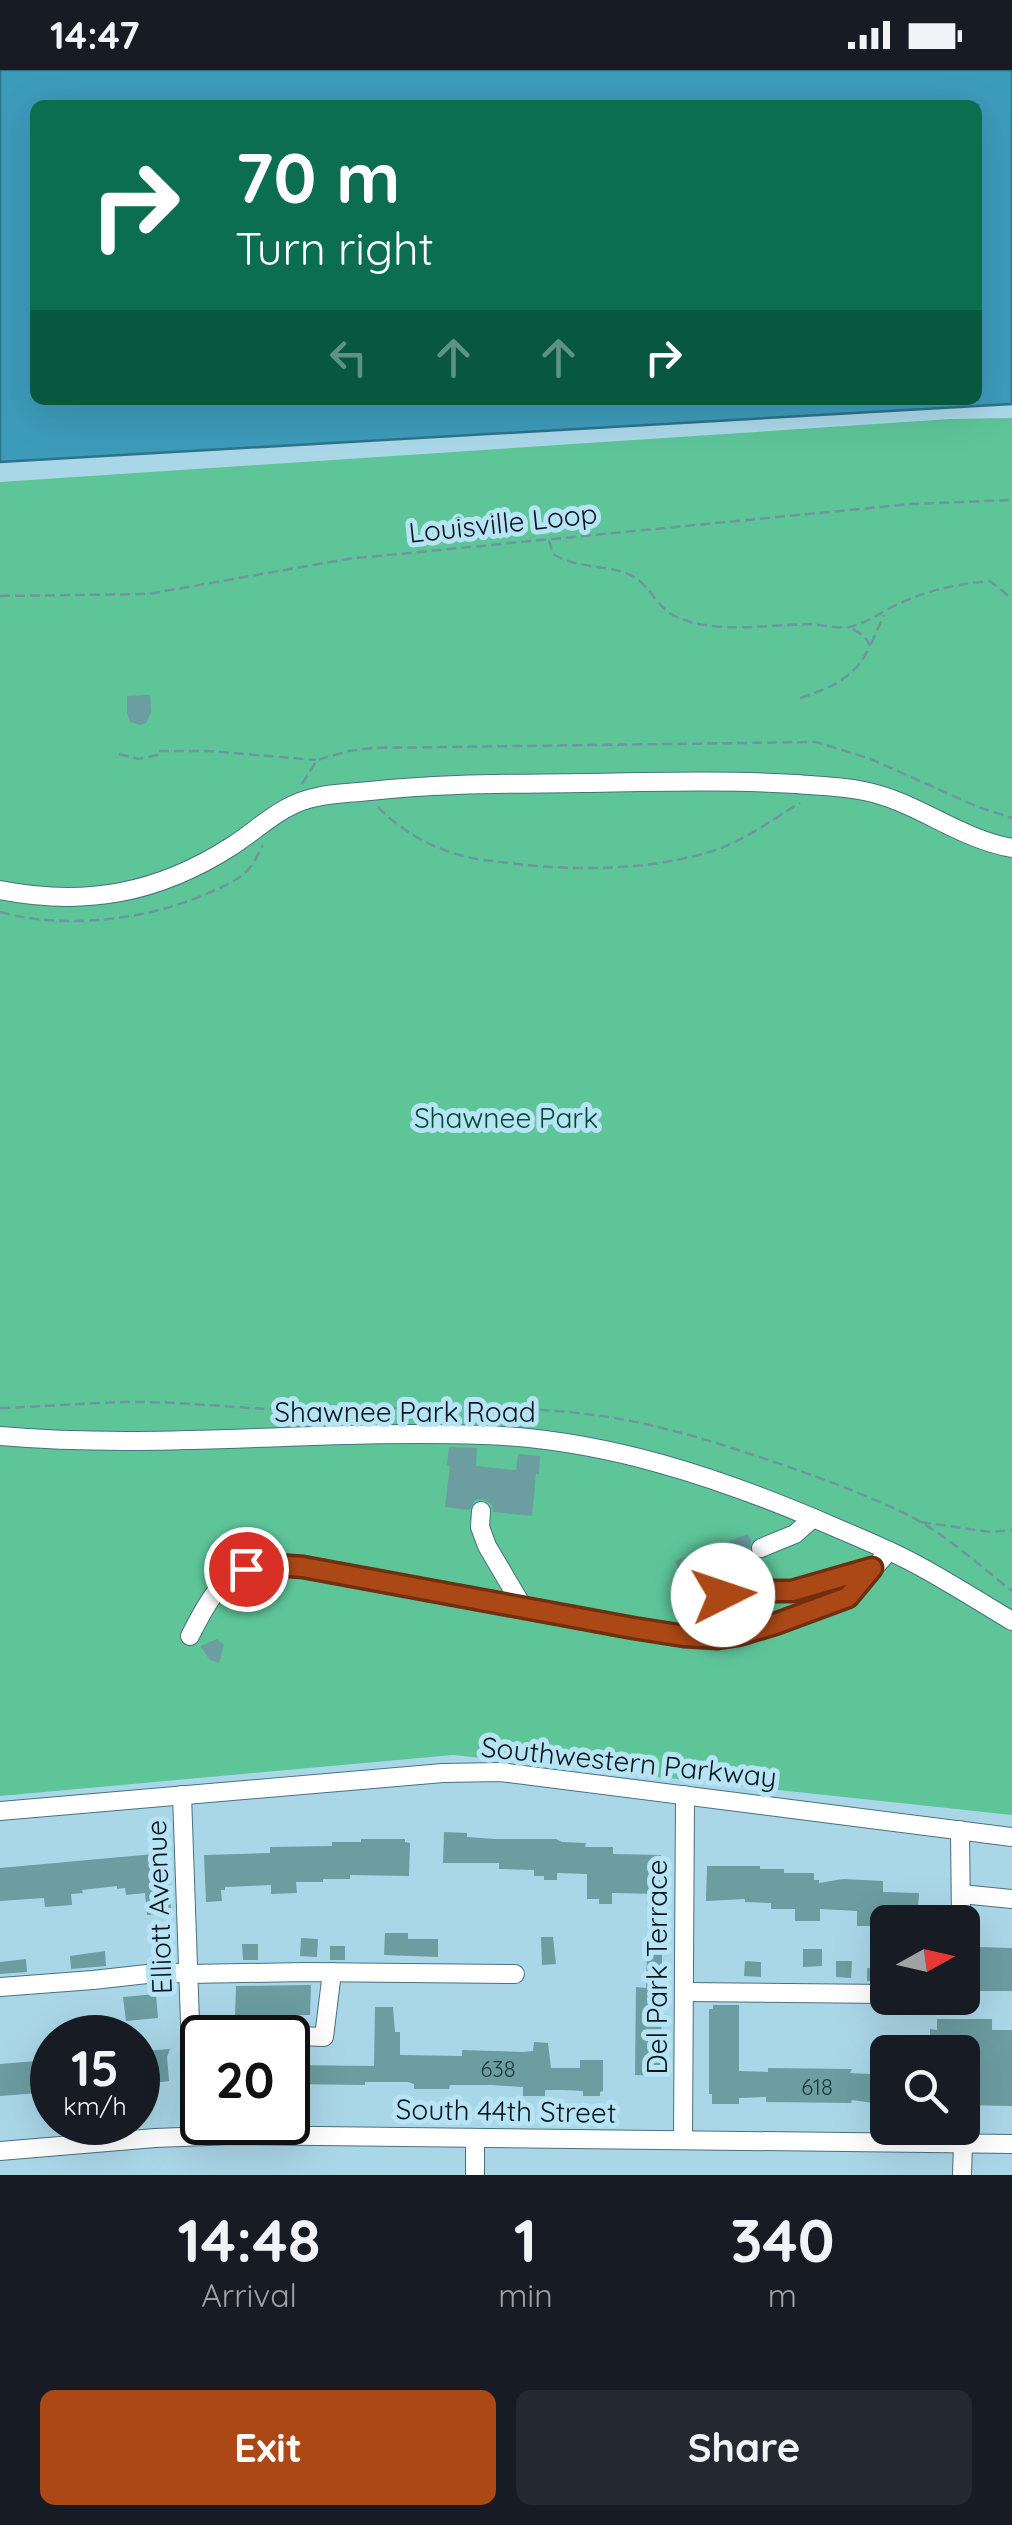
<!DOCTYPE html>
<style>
body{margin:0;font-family:Quicksand,sans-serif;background:#242831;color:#f1f3f6;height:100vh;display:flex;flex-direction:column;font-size:38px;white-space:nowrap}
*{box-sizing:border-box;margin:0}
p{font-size:32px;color:#9ea1a6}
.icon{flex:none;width:55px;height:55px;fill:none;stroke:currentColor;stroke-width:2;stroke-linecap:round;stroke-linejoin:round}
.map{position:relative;height:2105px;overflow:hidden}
.details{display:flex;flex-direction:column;background:#171b24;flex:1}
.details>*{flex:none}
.banner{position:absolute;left:30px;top:30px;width:952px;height:305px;border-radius:15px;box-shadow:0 10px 40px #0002;background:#0b6e4f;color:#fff;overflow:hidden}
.needle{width:65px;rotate:82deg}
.controls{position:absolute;left:870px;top:1835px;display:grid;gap:20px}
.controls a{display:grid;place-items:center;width:110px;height:110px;border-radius:15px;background:#171b24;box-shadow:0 10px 40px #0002;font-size:50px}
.speed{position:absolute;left:30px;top:1945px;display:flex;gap:20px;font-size:50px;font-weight:700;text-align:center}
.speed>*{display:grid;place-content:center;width:130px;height:130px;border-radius:50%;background:#171b24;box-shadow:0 10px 40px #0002;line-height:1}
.speed small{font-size:25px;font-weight:400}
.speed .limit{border:5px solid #111;border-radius:15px;background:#fff;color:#111}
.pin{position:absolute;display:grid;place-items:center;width:85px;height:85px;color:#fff;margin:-42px;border:5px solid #fff;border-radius:50%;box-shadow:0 2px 10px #0007}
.me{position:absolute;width:110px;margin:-55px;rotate:86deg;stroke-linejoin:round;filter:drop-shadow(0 0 8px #0008)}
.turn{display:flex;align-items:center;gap:35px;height:210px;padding:0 40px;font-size:45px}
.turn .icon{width:130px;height:130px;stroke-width:2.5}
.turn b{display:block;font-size:70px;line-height:85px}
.lanes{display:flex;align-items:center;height:95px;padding:0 40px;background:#0003;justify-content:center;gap:50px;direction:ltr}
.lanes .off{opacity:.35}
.eta{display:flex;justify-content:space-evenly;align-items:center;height:170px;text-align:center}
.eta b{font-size:60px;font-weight:700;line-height:70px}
.cta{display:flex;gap:20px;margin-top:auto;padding:20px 40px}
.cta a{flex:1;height:115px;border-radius:15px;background:#ac4815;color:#fff;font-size:40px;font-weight:700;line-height:115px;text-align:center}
.cta a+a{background:#242831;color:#f1f3f6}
.status{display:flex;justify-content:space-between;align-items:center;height:70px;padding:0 50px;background:#171b24;direction:ltr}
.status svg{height:28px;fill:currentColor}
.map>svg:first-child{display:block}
.green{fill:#5ec599}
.water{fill:#3d9bba;stroke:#2c738b;stroke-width:2.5;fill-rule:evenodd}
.building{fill:#6c9da1}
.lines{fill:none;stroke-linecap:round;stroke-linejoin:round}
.minor-casing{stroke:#477180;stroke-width:20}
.path{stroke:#7194a1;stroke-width:2.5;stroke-dasharray:10 5;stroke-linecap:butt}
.minor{stroke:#fff;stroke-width:18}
.route-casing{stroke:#702f0e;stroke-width:25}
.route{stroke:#ac4815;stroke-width:18}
.labels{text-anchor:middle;stroke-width:10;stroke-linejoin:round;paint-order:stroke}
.number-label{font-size:22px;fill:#1f383d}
.street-label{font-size:28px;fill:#05161c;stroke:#b7e4f5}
.park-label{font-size:28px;fill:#034c33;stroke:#b7e4f5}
</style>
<div class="status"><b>14:47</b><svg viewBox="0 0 49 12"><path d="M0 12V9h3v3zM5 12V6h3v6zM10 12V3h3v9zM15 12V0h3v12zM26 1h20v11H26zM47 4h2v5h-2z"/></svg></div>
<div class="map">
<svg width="1012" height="2105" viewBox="0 0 1012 2105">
<rect width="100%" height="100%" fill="#aad7e8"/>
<polygon class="green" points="1012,348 1012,1745 453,1685 0,1726 0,412 951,349"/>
<path class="water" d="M 0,0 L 1012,0 L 1012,334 L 0,392 ZM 35,35 L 978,35 L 978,330 L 35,330 Z"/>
<g class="building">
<polygon points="150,625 151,643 146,653 140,655 130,652 127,643 127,626"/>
<polygon points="449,1377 477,1378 476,1396 516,1400 518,1384 540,1386 539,1404 536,1404 532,1446 493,1442 492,1435 483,1429 475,1430 469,1440 445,1437 450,1396 447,1395"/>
<polygon points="748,1464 751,1471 749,1482 759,1492 686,1520 675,1491"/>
<polygon points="217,1569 224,1575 219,1593 210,1590 200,1576"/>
<polygon points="444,1762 467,1763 467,1767 495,1769 556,1769 562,1772 586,1773 585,1777 613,1777 613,1784 661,1785 661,1824 612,1823 612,1834 599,1834 599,1829 587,1829 587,1804 557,1803 557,1810 544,1810 544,1806 534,1806 534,1800 499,1799 499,1793 443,1793"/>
<polygon points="361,1769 405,1769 405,1772 410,1773 409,1806 350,1805 350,1809 323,1809 323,1812 296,1812 297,1823 271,1824 271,1815 225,1817 225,1820 221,1820 222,1831 206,1832 204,1785 270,1783 270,1777 332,1776 332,1772 361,1772"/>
<polygon points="165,1783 166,1788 169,1788 171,1843 147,1845 145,1823 126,1825 125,1818 117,1819 117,1816 82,1820 83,1823 71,1824 72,1835 45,1837 44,1828 0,1831 0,1798"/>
<polygon points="707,1796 760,1796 760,1799 784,1799 784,1803 814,1803 814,1810 819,1810 819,1813 843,1809 883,1811 883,1822 919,1823 917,1852 881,1852 881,1856 857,1856 857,1841 820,1839 820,1851 795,1851 795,1839 771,1839 771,1833 745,1832 745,1829 706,1831"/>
<polygon points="385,1863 408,1863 408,1869 438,1869 438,1887 384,1885"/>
<polygon points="541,1867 553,1867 556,1894 542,1895"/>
<polygon points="301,1868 318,1869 317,1887 300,1886"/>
<polygon points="242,1874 258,1874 258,1890 243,1890"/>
<rect x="330" y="1876" width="15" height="14"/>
<polygon points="978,1877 1012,1878 1012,1921 977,1921 978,1918 970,1918 971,1880 978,1880"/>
<polygon points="803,1879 822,1879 822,1896 803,1897"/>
<polygon points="105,1881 106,1896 71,1899 70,1886"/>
<polygon points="647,1884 662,1884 661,2006 635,2005 636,1917 646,1918"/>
<polygon points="26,1889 27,1902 0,1904 0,1892"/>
<polygon points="745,1891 761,1892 761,1907 744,1906"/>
<polygon points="836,1891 852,1891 851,1908 836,1907"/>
<polygon points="867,1898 883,1899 883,1911 867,1911"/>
<polygon points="311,1915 310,1945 235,1945 236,1916"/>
<polygon points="156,1924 158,1948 126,1951 123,1927"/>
<polygon points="713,1935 739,1935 739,2001 768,2002 768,1998 852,1999 850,2003 888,2005 888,2035 852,2030 851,2033 766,2032 766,2027 739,2028 739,2034 712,2034 712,2024 709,2024 709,1939 713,1939"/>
<polygon points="375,1937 393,1937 395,1962 400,1962 400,1985 462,1986 462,1980 523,1982 533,1981 534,1972 548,1973 551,1998 580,1998 580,1990 603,1990 603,2021 600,2022 600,2026 583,2026 583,2021 563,2020 545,2020 545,2026 523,2026 523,2017 492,2015 450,2015 449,2019 414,2019 414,2014 408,2012 365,2012 365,2015 288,2014 288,1995 374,1996"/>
<polygon points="937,1949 992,1949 992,1960 1012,1960 1012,2036 962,2035 962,1982 930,1982 930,1959 937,1960"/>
<polygon points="170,1979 167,1987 169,2011 146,2014 143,1981"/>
<polygon points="49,1990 52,2022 0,2026 0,1994"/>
</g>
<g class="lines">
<g class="minor-casing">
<g id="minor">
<path d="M 0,820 C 86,837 159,823 232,776 C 260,758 283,733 317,727 C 334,723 353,723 370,721 C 441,713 512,714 583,713 C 654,712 725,710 796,714 C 818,716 842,716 864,721 C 916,731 959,769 1012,778"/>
<path d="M 0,1366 C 161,1380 322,1359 483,1365 C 605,1369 721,1408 832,1456 C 862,1469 893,1481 921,1497 C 952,1514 982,1533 1012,1551"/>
<polyline points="481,1441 480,1457 487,1476 523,1537"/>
<polyline points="761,1478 795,1464 813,1448"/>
<polyline points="723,1525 742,1532 772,1521 792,1521 872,1499"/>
<path d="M 190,1566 C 220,1506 234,1492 303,1497 L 633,1559 L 684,1567 L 718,1568 L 737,1565 L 775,1554 L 848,1527 L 889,1481"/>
<polyline points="182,1725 194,2066"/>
<polyline points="0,1741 443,1703 500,1702 1012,1767"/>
<polyline points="960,1760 961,1852"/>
<polyline points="961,1824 1012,1829"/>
<polyline points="0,1917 93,1910 165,1902 189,1904 305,1902 515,1904"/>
<polyline points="685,1922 888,1924"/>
<polyline points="191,1962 324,1967 332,1902"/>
<polyline points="683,2070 685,1725"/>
<polyline points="0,2081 155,2068 233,2065 1012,2074"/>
<polyline points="475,2105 475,2068"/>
<polyline points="962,2105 963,2074"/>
</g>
</g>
<g class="path">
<path d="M 549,470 L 553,484 C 576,498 602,495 626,503 C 647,510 654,533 671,544 C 708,565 766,555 807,554 C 822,554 839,560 853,556 C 868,552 880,543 894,536 C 925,521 955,514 990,511 L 1010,527"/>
<polyline points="0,526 148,524 347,489 911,434 1012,430"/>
<polyline points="871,574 884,545"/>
<path d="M 800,628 C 831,618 857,607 870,575 L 864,566 L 851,558"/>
<polyline points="119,684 138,689 158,685 158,681 209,681 316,690"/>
<polyline points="302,714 317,690 349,681 372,678 816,672 871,689 978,737 1012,748"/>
<path d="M 378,737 C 400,760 431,778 463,786 C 478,790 493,791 508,793 C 573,801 642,801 706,783 C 740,774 771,750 800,733"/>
<path d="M 0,842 C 68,860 150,850 213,821 C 225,816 238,810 247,801 C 254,794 258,784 263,775"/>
<path d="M 0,1338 C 45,1337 91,1332 136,1332 C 197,1332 257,1341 318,1340 C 402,1338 484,1334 568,1342 C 639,1348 707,1369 774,1392 C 819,1407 865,1424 908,1445 C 945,1464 979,1495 1012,1521"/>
<polyline points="921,1452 990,1462 1012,1460"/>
</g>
<use href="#minor" class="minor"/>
</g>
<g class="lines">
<g class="route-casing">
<polyline id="route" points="246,1499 276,1495 303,1497 633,1558 684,1566 718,1568 738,1565 775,1554 848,1527 872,1498 792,1521 772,1521 742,1532 723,1525"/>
</g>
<use href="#route" class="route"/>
</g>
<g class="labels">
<g class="number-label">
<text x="498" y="2007">638</text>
<text x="817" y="2025">618</text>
</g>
<g class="street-label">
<text transform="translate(503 453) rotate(-6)" y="10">Louisville Loop</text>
<text x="405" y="1352">Shawnee Park Road</text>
<text transform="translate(629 1692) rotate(6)" y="10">Southwestern Parkway</text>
<text transform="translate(159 1837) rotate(-92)" y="10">Elliott Avenue</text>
<text transform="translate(657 1897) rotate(-90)" y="10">Del Park Terrace</text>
<text transform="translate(506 2041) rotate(1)" y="10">South 44th Street</text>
</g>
<g class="park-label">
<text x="506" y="1058">Shawnee Park</text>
</g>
</g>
</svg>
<div class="controls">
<a><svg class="needle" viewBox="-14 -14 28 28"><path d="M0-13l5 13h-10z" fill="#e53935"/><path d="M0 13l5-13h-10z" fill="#9ea1a6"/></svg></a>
<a><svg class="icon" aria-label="search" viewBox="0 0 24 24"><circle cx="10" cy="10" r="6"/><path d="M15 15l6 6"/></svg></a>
</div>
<div class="speed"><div>15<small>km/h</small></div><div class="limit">20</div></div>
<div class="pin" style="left:246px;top:1499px;background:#d93025"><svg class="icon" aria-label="arrive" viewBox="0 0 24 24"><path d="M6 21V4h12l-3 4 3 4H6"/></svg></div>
<svg class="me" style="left:723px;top:1525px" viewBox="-20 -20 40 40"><circle r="19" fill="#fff"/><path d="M0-13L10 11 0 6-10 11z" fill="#ac4815"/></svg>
<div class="banner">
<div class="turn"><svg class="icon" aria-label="right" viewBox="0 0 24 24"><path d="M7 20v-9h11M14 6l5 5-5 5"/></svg><div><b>70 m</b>Turn right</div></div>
<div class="lanes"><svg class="icon off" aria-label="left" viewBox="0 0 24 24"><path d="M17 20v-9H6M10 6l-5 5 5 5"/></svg><svg class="icon off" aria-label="ahead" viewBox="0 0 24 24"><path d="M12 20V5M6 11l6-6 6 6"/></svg><svg class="icon off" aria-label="ahead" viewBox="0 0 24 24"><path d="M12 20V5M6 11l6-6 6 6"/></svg><svg class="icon" aria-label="right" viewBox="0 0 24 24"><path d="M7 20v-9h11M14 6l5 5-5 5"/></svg></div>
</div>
</div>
<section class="details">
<div class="eta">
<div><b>14:48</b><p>Arrival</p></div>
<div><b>1</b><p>min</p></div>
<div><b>340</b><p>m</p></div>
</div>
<div class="cta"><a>Exit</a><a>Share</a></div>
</section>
